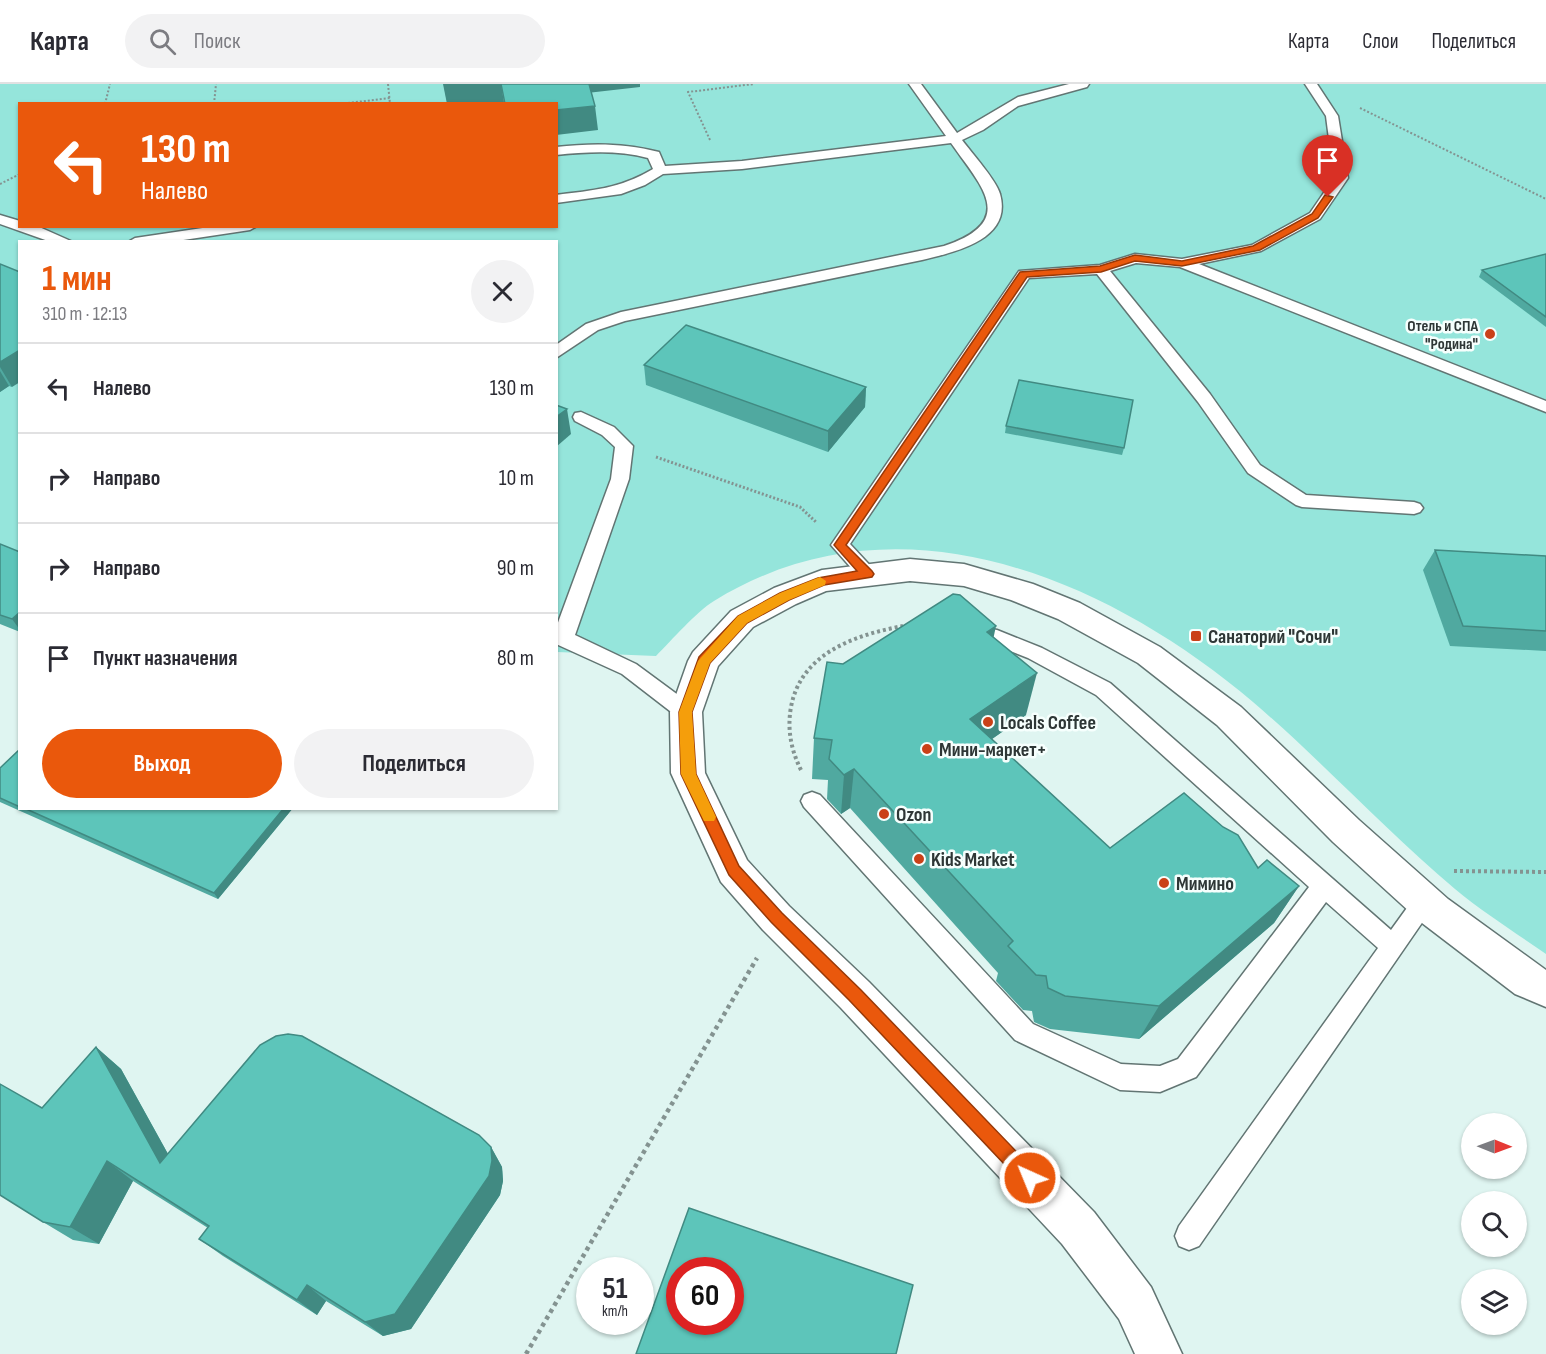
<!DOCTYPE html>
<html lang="ru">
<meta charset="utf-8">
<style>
body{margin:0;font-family:"Sofia Sans Condensed",sans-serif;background:#f2f2f3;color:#2b2b33;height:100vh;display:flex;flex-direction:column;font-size:22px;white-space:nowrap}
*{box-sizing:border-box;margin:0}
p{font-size:20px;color:#7c7c81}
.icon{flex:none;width:33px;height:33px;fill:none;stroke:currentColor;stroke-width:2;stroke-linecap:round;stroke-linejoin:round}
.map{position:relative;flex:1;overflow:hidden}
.details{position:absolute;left:18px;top:156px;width:540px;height:570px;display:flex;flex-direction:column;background:#fff;border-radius:0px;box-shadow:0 2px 4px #0004}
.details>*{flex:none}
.banner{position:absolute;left:18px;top:18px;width:540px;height:126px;border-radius:0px;box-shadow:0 2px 4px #0004;background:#ea580c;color:#fff;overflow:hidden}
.needle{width:39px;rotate:91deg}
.buttons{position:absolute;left:1461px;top:1029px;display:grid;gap:12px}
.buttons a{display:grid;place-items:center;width:66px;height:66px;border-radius:50%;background:#fff;box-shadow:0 2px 4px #0004;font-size:30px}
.speed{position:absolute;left:576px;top:1173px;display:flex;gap:12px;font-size:30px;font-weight:700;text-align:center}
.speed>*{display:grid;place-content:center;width:78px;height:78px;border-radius:50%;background:#fff;box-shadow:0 2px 4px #0004;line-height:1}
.speed small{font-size:15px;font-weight:400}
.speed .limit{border:9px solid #d22;background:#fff;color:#111}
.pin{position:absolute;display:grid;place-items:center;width:51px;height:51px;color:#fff;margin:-62px -26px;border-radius:50% 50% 50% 0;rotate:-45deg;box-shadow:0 0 6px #0007}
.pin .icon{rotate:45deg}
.me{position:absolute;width:66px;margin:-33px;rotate:316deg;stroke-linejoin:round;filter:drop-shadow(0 0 4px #0008)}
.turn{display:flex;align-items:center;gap:21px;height:126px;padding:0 24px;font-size:27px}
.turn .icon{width:78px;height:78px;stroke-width:2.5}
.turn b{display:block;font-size:42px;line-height:51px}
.round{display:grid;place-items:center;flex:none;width:63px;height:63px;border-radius:32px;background:#f2f2f3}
.head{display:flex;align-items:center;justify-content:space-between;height:102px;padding:0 24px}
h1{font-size:36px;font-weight:700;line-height:45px;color:#ea580c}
.cta{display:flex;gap:12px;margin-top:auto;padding:12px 24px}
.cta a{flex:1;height:69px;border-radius:36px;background:#ea580c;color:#fff;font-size:24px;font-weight:700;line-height:69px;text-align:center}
.cta a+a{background:#f2f2f3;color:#2b2b33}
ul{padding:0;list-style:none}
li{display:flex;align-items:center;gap:18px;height:90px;padding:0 24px;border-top:2px solid #e1e1e2}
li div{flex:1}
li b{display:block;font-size:22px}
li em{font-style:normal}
header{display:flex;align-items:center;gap:36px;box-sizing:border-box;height:84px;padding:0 30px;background:#fff;border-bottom:2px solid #e1e1e2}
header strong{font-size:28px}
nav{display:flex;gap:33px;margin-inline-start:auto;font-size:21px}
.search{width:420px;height:54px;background:#f2f2f3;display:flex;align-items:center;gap:15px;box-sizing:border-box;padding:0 21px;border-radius:33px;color:#7c7c81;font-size:22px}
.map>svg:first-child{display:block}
.green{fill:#95e5db;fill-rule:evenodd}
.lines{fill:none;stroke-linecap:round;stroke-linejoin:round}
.service-casing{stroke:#627573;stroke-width:3}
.primary-casing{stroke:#627573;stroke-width:3}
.path-far3{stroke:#849391;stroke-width:2;stroke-dasharray:2 2;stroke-linecap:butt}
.path-far2{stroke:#849391;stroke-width:3;stroke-dasharray:2 2;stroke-linecap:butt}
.path-far1{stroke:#849391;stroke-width:4;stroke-dasharray:3 3;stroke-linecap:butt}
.path{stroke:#849391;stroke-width:4.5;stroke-dasharray:4 4;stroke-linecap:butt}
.service{fill:#fff;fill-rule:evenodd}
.primary{fill:#fff;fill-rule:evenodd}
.wall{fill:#50a9a0}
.shaded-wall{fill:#418a82}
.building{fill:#5dc5ba;stroke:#418a82;stroke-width:1.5;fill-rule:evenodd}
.route{fill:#ea580c;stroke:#983908;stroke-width:1.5}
.slow{fill:#f59e0b}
.poi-dot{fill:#ca4118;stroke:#f6fffd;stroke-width:2}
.labels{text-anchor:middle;stroke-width:5;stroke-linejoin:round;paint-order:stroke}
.far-poi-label{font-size:16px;font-weight:bold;fill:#2e3736;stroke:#f6fffd;text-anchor:end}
.poi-label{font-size:20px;font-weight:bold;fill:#2e3736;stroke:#f6fffd;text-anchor:start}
</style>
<header>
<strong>Карта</strong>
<div class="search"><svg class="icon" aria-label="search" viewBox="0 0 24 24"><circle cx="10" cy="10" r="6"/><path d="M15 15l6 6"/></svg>Поиск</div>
<nav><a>Карта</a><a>Слои</a><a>Поделиться</a></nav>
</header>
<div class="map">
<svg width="1546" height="1270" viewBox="0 0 1546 1270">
<rect width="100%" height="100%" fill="#dff5f1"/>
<path class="green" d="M 0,0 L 1546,0 L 1546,870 C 1516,849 1484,829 1455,805 C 1385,746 1323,678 1253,618 C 1104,492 896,405 714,517 C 696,528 672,556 656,572 L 557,568 L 556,158 L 20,158 L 19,477 L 0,474 ZM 20,20 L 556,20 L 556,142 L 20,142 Z"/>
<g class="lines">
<g class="service-casing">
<g id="service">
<path d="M 909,0 L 921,0 L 957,49 L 1018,13 L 1069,0 L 1089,0 L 1087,3 L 1018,22 L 983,46 L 962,56 C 971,68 997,97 1000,110 C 1013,156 954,168 922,176 L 625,237 L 598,246 L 556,274 L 556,261 L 586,240 L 621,228 L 944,162 C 1018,137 982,103 951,59 L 742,85 L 663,90 L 645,101 L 621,110 L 556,119 L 556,111 C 594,106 619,105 653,85 L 648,74 C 618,66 587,68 556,71 L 556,63 C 592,59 624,59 659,68 L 665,82 L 742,77 L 946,52 Z"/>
<polygon points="1305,0 1317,0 1338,32 1348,94 1320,135 1261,167 1199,180 1546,317 1546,328 1180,183 1136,179 1110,187 1210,310 1260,381 1306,411 1414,418 1420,420 1423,424 1420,428 1414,430 1302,423 1296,421 1248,389 1198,318 1097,190 1029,194 850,460 878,490 875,495 868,497 861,495 831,461 1019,187 1100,181 1135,170 1182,175 1252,161 1310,129 1334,94 1326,32"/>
<polygon points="0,131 20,137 20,142 37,142 73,158 51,158 0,140"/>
<polygon points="216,142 257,142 250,146 170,158 128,158 135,154"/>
<polygon points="581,328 614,343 633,362 629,395 575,551 636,580 693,622 696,628 693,634 686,636 679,634 622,590 556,560 556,544 611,395 615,363 602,351 575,337 573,333 575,329"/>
<polygon points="966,540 997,546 1042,564 1110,599 1391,846 1417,810 1425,807 1433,810 1437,817 1199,1162 1189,1166 1179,1162 1175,1152 1179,1142 1378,864 1326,818 1196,993 1160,1008 1120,1006 1015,956 804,723 801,717 804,711 812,708 820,711 1033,940 1121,980 1160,982 1178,975 1309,803 1096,611 1028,574 987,558 959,552 956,547 959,542"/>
</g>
</g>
<g class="primary-casing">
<polygon id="primary" points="910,475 964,480 1033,500 1080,519 1160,563 1241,623 1359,736 1448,815 1546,886 1546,923 1515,910 1422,839 1333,758 1217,641 1138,579 1058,535 1011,516 964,502 910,497 826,507 796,520 753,543 718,582 702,628 705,689 747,776 789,822 869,898 1094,1128 1151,1203 1182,1270 1135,1270 1119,1235 1062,1160 841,924 763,846 721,798 671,689 670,628 688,577 693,568 731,527 774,504 822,486"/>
</g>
<g class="path-far3">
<polyline points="388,0 390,20"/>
<polyline points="105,20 110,0"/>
<polyline points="214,20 216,0"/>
<polyline points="340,20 390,14"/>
<polyline points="1360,24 1546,115"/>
<polyline points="710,56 688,8 754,0"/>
<polyline points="0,100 20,90"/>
</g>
<polyline class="path-far2" points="656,373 800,423 817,439"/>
<g class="path-far1">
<path d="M 801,686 C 791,666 787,645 791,623 C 801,569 855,551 903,542"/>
<polyline points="1454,787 1546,788"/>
</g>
<polyline class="path" points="526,1270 757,874"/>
<use href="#service" class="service"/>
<use href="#primary" class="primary"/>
</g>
<g class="wall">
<polygon points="1546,170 1546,243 1479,193 1482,186"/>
<polygon points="0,180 12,303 9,302 0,308"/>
<polygon points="644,281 866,303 865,323 828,368 646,301"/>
<polygon points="1006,342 1124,364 1122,371 1005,349"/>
<polygon points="0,460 20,468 20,548 0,540"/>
<polygon points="1435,466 1546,472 1546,567 1450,562 1423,486"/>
<polygon points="994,553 1026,631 992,655 1110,764 1258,784 1299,802 1274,839 1139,955 1050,945 1034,938 1032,927 1023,926 996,897 998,889 850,724 841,730 827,715 828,696 812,695 814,654 843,580"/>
<polygon points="20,665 20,724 293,724 218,815 0,718 0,684"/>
<polygon points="96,963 121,985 168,1070 491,1063 502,1083 503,1097 500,1111 411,1245 383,1252 326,1217 317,1231 223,1172 199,1155 208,1144 133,1097 99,1160 73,1156 43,1138 42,1024"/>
</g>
<g class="shaded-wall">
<polygon points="443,0 501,0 504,18 490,20 447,20"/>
<polygon points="586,0 640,0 640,3 587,9"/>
<polygon points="595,22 598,46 556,51 556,26"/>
<polygon points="20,266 20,298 12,303 0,283 0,278"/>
<polygon points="0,287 9,302 0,308"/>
<polygon points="866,303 865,323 828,368 828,347"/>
<polygon points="567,325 571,350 556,363 556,333"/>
<polygon points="20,528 20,546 12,535"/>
<polygon points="996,542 987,584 987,548"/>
<polygon points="1037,589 1026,631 962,676 970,635"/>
<polygon points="854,685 850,724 841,730 844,691"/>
<polygon points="284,724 293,724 218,815 214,809"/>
<polygon points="1299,802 1274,839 1139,955 1159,922"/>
<polygon points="96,963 121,985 184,1099 160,1079"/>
<polygon points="491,1063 502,1083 503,1097 500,1111 411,1245 383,1252 365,1238"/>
<polygon points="107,1077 133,1097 99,1160 70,1143"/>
<polygon points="307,1201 326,1217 317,1231 297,1216"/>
</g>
<g class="building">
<polygon points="501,0 589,0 595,22 556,26 556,20 505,20"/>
<polygon points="1546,170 1546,233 1482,186"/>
<polygon points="0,180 20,188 20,266 0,278"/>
<polygon points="686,241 866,303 828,347 644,281"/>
<polygon points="1019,296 1133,316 1124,364 1006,342"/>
<polygon points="556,321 567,325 556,333"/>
<polygon points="0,460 20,468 20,528 12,535 0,531"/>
<polygon points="1435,466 1546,472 1546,547 1463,542"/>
<polygon points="953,510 960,511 996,542 987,548 1037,589 970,635 1110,764 1184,709 1223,743 1238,751 1258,784 1267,776 1299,802 1159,922 1065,912 1048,904 1046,892 1036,891 1008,862 1013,857 854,685 844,691 829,675 832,656 814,654 827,578 843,580"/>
<polygon points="20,665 20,723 0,714 0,684"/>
<polygon points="24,724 284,724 214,809"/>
<polygon points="288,950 302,952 479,1051 491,1063 492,1077 489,1092 395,1230 365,1238 307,1201 297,1216 199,1155 209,1142 107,1077 70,1143 43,1138 0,1111 0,1000 42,1024 96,963 160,1079 260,961 276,952"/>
<path d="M 689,1124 L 913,1201 L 896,1270 L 636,1270 ZM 680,1186 L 730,1186 L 730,1238 L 680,1238 Z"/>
</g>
<polygon class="route" points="1325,111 1333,113 1318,134 1260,166 1182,182 1135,177 1101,188 1027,193 846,461 872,487 874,490 872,493 824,501 789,516 747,539 710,579 692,628 696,690 739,782 782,829 861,906 1036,1088 1039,1094 1036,1101 1030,1103 1024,1101 849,916 771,838 729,791 681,690 679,628 699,573 738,532 780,509 818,494 857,487 834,461 1020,188 1100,182 1135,171 1182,177 1253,162 1312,130"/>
<polygon class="slow" points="820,493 826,497 825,501 789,516 747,539 710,579 692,628 696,690 716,733 714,737 704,737 681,690 679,628 698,577 738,532 780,509"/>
<g class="poi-dot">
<circle cx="1490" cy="250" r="6"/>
<rect x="1190" y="546" width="12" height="12" rx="3"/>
<circle cx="988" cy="638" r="6"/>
<circle cx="927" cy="665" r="6"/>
<circle cx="884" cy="730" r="6"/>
<circle cx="919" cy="775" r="6"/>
<circle cx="1164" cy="799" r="6"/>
</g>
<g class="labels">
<g class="far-poi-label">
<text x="1478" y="247">Отель и СПА<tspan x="1478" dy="18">"Родина"</tspan></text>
</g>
<g class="poi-label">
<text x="1208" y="559">Санаторий "Сочи"</text>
<text x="1000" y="645">Locals Coffee</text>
<text x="939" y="672">Мини-маркет+</text>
<text x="896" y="737">Ozon</text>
<text x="931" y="782">Kids Market</text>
<text x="1176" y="806">Мимино</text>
</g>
</g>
</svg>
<div class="buttons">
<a><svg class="needle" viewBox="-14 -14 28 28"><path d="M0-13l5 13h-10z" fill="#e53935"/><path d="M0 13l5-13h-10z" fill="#7c7c81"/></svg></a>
<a><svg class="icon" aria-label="search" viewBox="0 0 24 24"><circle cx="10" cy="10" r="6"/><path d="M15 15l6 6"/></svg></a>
<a><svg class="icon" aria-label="layers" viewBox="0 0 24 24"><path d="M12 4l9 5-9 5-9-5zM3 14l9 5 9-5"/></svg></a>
</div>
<div class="speed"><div>51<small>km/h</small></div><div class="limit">60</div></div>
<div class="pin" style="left:1328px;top:113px;background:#d93025"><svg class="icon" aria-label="arrive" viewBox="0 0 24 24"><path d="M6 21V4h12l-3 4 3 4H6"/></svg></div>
<svg class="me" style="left:1030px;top:1094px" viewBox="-20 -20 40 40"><circle r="17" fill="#ea580c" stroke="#fff" stroke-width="3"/><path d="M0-11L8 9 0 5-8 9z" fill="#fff"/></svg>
<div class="banner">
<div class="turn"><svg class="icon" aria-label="left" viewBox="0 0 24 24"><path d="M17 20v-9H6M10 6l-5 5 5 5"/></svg><div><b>130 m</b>Налево</div></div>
</div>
<section class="details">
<div class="head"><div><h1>1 мин</h1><p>310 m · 12:13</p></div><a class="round"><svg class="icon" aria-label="close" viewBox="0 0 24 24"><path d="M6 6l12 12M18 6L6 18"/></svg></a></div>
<ul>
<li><svg class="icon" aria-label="left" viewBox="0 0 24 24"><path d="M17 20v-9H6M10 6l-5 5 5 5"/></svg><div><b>Налево</b></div><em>130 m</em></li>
<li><svg class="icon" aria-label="right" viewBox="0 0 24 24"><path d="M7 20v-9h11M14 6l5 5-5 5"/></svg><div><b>Направо</b></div><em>10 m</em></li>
<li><svg class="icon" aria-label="right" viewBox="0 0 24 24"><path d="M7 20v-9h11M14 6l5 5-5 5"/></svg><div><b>Направо</b></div><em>90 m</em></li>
<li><svg class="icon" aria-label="arrive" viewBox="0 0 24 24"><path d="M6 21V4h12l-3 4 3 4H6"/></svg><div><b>Пункт назначения</b></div><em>80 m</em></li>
</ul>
<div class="cta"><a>Выход</a><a>Поделиться</a></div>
</section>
</div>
